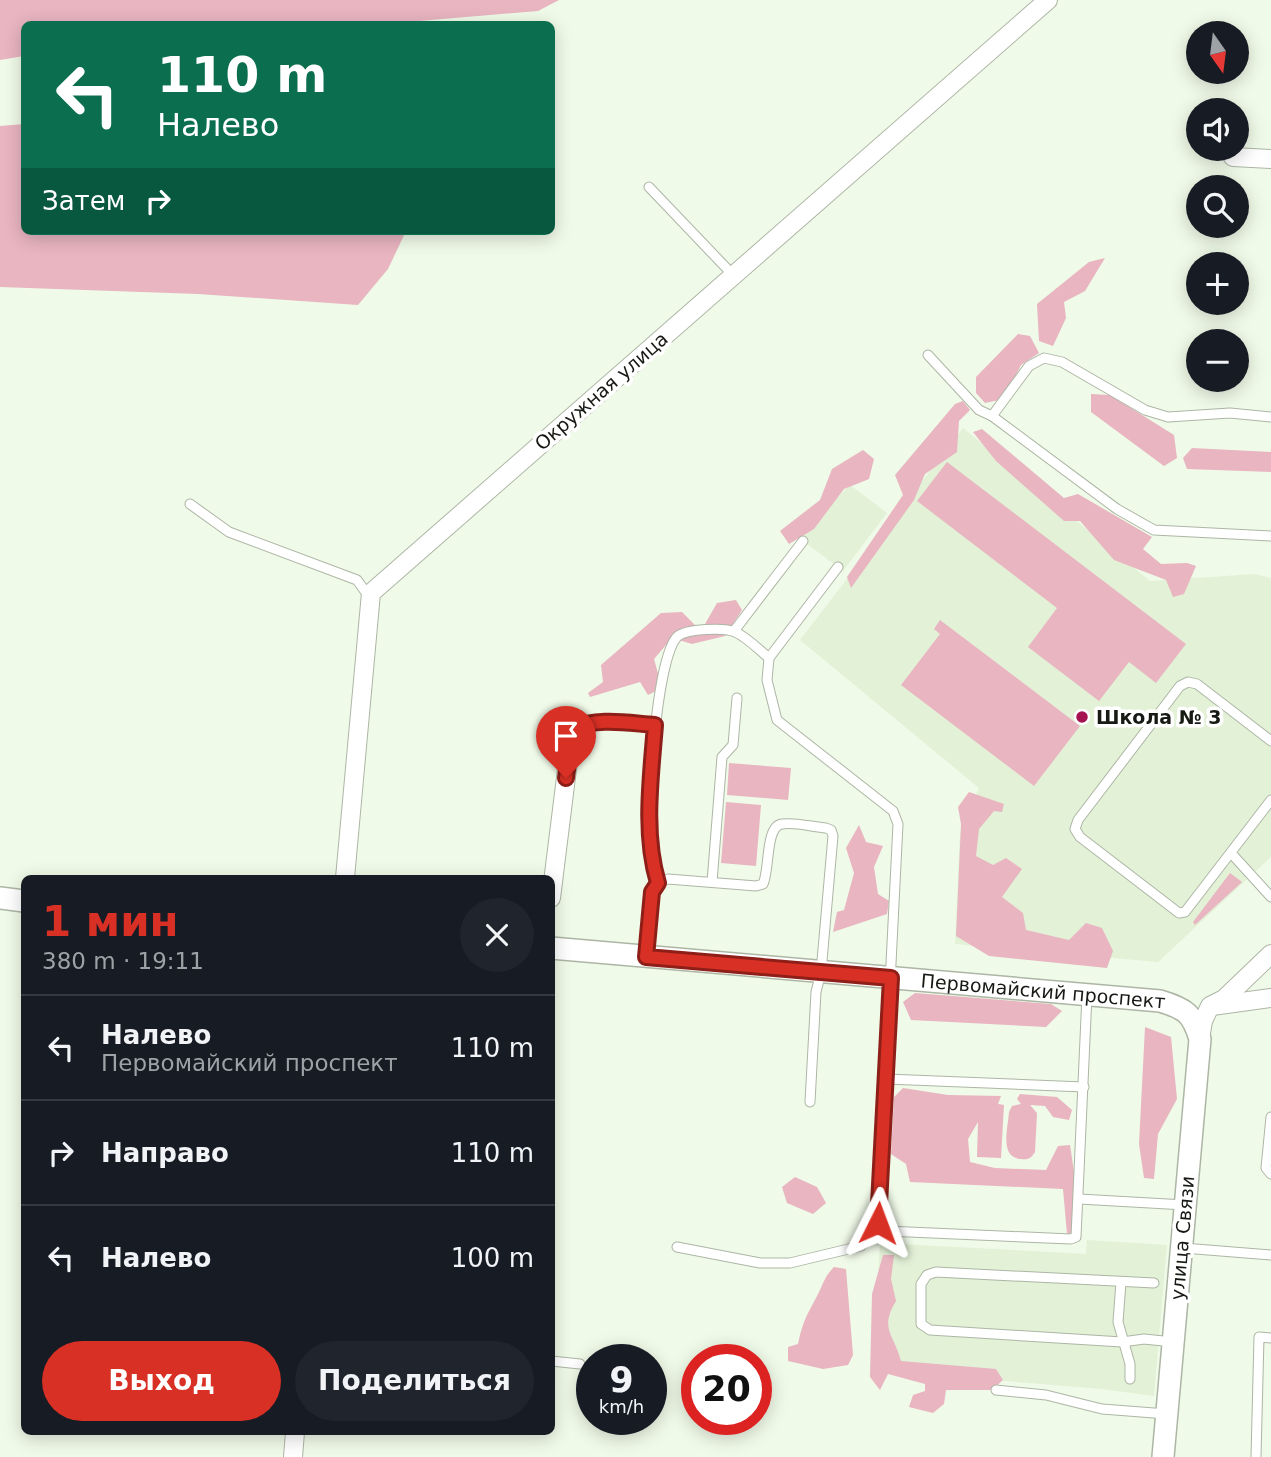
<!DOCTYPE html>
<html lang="ru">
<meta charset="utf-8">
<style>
body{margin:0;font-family:"DejaVu Sans",sans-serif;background:#20242c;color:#f1f3f6;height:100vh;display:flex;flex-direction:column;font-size:26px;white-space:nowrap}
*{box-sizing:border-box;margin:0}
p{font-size:23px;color:#9ea1a6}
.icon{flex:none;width:38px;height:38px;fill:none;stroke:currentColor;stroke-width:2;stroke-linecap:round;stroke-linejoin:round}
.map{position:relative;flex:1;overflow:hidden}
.drawer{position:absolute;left:21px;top:875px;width:534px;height:560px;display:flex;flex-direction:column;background:#171b24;border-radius:10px;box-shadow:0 4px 18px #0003}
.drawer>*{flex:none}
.hud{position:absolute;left:21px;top:21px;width:534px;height:214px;border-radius:10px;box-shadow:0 4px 18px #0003;background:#0b6e4f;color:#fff;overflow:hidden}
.needle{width:46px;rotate:166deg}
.fabs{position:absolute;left:1186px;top:21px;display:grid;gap:14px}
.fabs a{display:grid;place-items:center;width:63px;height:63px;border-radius:50%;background:#171b24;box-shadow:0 4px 18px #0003;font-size:35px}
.speed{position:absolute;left:576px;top:1344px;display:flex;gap:14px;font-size:35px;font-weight:700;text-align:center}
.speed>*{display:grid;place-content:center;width:91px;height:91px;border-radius:50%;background:#171b24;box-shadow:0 4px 18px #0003;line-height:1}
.speed small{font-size:18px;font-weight:400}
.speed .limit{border:10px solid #d22;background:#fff;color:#111}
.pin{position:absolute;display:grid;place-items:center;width:60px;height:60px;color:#fff;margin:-72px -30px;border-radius:50% 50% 50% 0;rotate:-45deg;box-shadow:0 0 7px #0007}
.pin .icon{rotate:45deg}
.me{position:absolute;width:77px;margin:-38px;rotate:3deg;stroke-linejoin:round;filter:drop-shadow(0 0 5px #0008)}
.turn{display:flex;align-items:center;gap:24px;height:147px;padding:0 21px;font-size:32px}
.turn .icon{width:91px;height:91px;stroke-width:2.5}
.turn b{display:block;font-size:49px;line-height:60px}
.then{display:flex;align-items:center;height:66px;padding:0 21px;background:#0003;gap:14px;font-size:26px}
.round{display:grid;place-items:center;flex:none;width:74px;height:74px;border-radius:37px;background:#20242c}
.headline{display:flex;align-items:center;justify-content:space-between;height:119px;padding:0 21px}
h1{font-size:42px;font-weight:600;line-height:52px;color:#d93025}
.button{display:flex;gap:14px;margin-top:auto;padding:14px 21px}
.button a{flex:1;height:80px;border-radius:42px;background:#d93025;color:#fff;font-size:28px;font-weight:600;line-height:80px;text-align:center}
.button a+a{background:#20242c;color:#f1f3f6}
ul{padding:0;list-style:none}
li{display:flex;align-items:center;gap:21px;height:105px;padding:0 21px;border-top:2px solid #363941}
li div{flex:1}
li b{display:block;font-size:26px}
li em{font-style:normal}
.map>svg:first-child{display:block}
.built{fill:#e3f1d7}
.green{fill:#e8b5c1}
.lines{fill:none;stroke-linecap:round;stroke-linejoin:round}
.service-casing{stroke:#adb6a5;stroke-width:11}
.minor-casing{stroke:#adb6a5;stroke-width:20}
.tertiary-casing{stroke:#adb6a5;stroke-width:24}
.service{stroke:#fff;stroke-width:9}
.minor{stroke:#fff;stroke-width:18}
.tertiary{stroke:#fff;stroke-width:21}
.route-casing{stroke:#8d1f18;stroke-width:18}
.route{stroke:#d93025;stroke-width:12}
.poi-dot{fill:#a51351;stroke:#fff;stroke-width:2.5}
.labels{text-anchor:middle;stroke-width:7;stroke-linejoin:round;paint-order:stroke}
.street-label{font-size:19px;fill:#171a14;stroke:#fff}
.poi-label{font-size:19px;font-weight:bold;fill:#171a14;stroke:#fff;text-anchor:start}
</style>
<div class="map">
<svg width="1271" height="1457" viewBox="0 0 1271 1457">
<rect width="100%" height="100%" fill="#f0fae8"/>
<g class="built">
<polygon points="963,428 1150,581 1255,574 1271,578 1271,857 1158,962 955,944 960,834 979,788 800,640"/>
<polygon points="850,485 887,513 843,571 798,537"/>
<polygon points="1087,1240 1167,1245 1154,1396 1101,1389 873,1370 880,1243 1086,1254"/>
</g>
<g class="green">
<polygon points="0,0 559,0 538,11 384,24 24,24 24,56 0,60"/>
<polygon points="24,124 24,231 406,231 388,269 358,305 198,294 0,287 0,126"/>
<polygon points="1105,258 1085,291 1064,302 1066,318 1053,346 1039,341 1037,304 1089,262"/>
<polygon points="1018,334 1030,336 1039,353 1021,365 1004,399 985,403 976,393 976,377"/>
<polygon points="1091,394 1110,395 1174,435 1177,458 1164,466 1091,412"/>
<polygon points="963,401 970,410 959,421 957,452 925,474 914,500 851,588 847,577 903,495 895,475 955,404"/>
<polygon points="982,429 1064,498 1078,494 1152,537 1143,549 1161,564 1187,563 1196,566 1184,594 1173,597 1166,580 1114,560 1080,521 1064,521 996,461 973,432"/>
<polygon points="1192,448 1271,452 1271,472 1187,469 1183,458"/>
<polygon points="863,450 874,459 869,479 844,489 814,529 789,544 780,531 820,500 832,469"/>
<polygon points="947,462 1186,644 1156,683 1129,662 1099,701 1028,647 1057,608 917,501"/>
<polygon points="736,600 742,610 725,636 692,644 672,638 654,659 662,688 648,695 640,682 590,697 588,693 603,682 601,665 661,613 682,612 701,631 717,603"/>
<polygon points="940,620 1080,726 1034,786 901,685 940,634 934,629"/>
<polygon points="729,763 791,768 788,800 727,795"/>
<polygon points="969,792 1004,804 1002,812 994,811 979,829 976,856 993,865 1006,858 1022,869 1002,897 1023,913 1026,930 1069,940 1086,923 1102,928 1113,951 1107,968 989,956 956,936 961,824 958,807"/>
<polygon points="726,802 761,805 756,866 721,863"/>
<polygon points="859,825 866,842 883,846 874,867 878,894 889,901 887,914 833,932 837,912 844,910 854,873 846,848"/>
<polygon points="1230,873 1242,882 1195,925 1193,922"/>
<polygon points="915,993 1051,1004 1062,1011 1046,1027 911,1020 903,1002"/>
<polygon points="1145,1027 1171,1037 1177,1099 1158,1134 1154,1179 1144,1178 1139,1144"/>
<polygon points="903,1088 948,1095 1001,1096 998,1104 1004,1105 1001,1158 977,1157 978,1122 968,1139 970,1162 995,1168 1046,1170 1058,1146 1070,1145 1077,1192 1073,1233 1067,1234 1063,1189 910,1182 906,1164 891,1154 894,1097"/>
<path d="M 1020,1094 L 1057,1097 L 1072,1110 L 1069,1120 L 1053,1117 L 1045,1106 L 1030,1105 L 1037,1113 L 1035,1152 C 1031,1158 1029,1160 1021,1159 C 999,1158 1008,1128 1009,1112 L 1012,1106 L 1021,1104 L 1017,1099 Z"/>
<polygon points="795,1177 817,1187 826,1203 813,1214 787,1203 782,1187"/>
<path d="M 883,1255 L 894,1255 L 891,1279 L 896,1301 C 879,1329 894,1334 901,1361 L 996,1369 L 1003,1380 L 992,1390 L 946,1390 L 944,1404 L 933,1413 L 909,1407 L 913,1395 L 925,1391 L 925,1384 L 888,1374 L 880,1390 L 870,1377 L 872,1294 Z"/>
<path d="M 834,1267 L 846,1269 L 853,1355 L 848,1365 L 823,1369 L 788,1361 L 788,1347 L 798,1344 C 803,1321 806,1317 817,1296 C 823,1285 824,1277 834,1267 Z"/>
</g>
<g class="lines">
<g class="service-casing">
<g id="service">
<polyline points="649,187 733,275"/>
<polyline points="928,355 979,410 992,416 1117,509 1154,530 1271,536"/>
<polyline points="992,416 1029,366 1044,358 1062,362 1145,410 1168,417 1230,413 1271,417"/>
<polyline points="190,504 229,532 357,580 370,598"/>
<polyline points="838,567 769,658 767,680 777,720 893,811 898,824 878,1223 880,1229 886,1231 1071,1239 1076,1237 1087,995"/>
<polyline points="734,631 803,541"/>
<path d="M 572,729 C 598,717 627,723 655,725"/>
<polyline points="1271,741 1197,684 1188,682 1180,686 1078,820 1075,829 1080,837 1179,913 1185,912 1271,800"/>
<polyline points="1231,853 1271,897"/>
<polyline points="712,882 722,757 733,745 737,698"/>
<path d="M 658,883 C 655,875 652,866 650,857 C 646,823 655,656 678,636 C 687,629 724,627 735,632 C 747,637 759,650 769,658"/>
<path d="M 646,955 L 652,892 L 658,883 L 668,879 L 756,886 L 763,884 C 770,870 765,826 782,824 C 795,822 813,827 826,828 L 831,830 L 833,836 L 821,972 L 816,992 L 810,1102"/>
<polyline points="886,1079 1084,1087"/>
<polyline points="1271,1117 1266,1168 1271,1174"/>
<polyline points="1079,1199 1185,1205"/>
<polyline points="677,1247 760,1263 790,1263 861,1246 880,1229"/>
<polyline points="1183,1248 1271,1255"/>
<polyline points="1121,1282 1118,1322 1130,1364 1130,1379"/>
<polyline points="1154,1283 936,1272 927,1275 921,1284 921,1324 930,1330 1122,1342 1144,1339 1173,1342"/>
<polyline points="551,1361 580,1364"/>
<polyline points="996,1390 1046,1395 1102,1409 1167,1414"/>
<polyline points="1256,1457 1259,1337 1271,1338"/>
</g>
</g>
<g class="minor-casing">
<g id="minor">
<polyline points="1233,157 1271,159"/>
<polyline points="345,878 371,593 1048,0"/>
<polyline points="551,898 572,729"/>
<polyline points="1212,1006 1271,998"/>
<polyline points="1200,1039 1203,1021 1210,1006 1224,999 1271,954"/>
<polyline points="293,1457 295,1432"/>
</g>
</g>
<g class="tertiary-casing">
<g id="tertiary">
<polyline points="0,898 24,901"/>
<path id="s1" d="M 551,948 L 1160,1001 C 1186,1009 1192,1013 1200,1039 L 1163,1457"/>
</g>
</g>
<use href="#service" class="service"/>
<use href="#minor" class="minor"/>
<use href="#tertiary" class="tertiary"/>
</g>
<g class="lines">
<g class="route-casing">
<path id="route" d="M 566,778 L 572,729 C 598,717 627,723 655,725 C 651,777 643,833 658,883 L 652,892 L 646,957 L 891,978 L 878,1223"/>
</g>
<use href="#route" class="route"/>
</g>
<circle class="poi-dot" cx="1082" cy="717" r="7"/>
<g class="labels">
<g class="street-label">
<text transform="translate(601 391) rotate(-41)" y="7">Окружная улица</text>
<text dy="7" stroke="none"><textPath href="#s1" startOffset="494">Первомайский проспект</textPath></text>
<text transform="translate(1182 1238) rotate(-85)" y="7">улица Связи</text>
</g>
<g class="poi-label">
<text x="1096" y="724">Школа № 3</text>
</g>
</g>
</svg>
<div class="fabs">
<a><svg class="needle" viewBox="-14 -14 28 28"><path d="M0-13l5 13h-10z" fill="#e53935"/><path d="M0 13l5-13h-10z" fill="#9ea1a6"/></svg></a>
<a><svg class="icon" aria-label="sound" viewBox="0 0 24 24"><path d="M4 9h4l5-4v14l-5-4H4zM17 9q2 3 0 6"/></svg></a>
<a><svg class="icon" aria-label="search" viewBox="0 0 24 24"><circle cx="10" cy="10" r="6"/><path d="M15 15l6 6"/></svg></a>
<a>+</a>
<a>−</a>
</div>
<div class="speed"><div>9<small>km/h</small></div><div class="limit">20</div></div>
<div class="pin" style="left:566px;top:778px;background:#d93025"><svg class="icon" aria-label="arrive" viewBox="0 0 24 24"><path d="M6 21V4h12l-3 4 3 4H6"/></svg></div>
<svg class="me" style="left:878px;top:1223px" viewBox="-20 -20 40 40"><path d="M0-17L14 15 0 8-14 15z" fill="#d93025" stroke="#fff" stroke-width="4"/></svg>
<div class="hud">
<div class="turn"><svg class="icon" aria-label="left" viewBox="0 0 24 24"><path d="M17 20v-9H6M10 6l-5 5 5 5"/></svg><div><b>110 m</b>Налево</div></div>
<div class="then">Затем<svg class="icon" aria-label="right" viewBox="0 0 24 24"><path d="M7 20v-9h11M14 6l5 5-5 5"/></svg></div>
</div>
<section class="drawer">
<div class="headline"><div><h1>1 мин</h1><p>380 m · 19:11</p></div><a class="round"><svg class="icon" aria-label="close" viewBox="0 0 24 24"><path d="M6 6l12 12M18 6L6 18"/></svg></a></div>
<ul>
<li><svg class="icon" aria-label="left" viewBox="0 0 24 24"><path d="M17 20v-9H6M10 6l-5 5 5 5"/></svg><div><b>Налево</b><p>Первомайский проспект</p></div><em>110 m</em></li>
<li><svg class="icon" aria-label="right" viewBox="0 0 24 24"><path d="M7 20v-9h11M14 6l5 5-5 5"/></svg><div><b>Направо</b></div><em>110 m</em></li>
<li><svg class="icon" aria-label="left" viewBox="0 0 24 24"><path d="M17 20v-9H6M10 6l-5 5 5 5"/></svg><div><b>Налево</b></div><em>100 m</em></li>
</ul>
<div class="button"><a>Выход</a><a>Поделиться</a></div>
</section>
</div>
